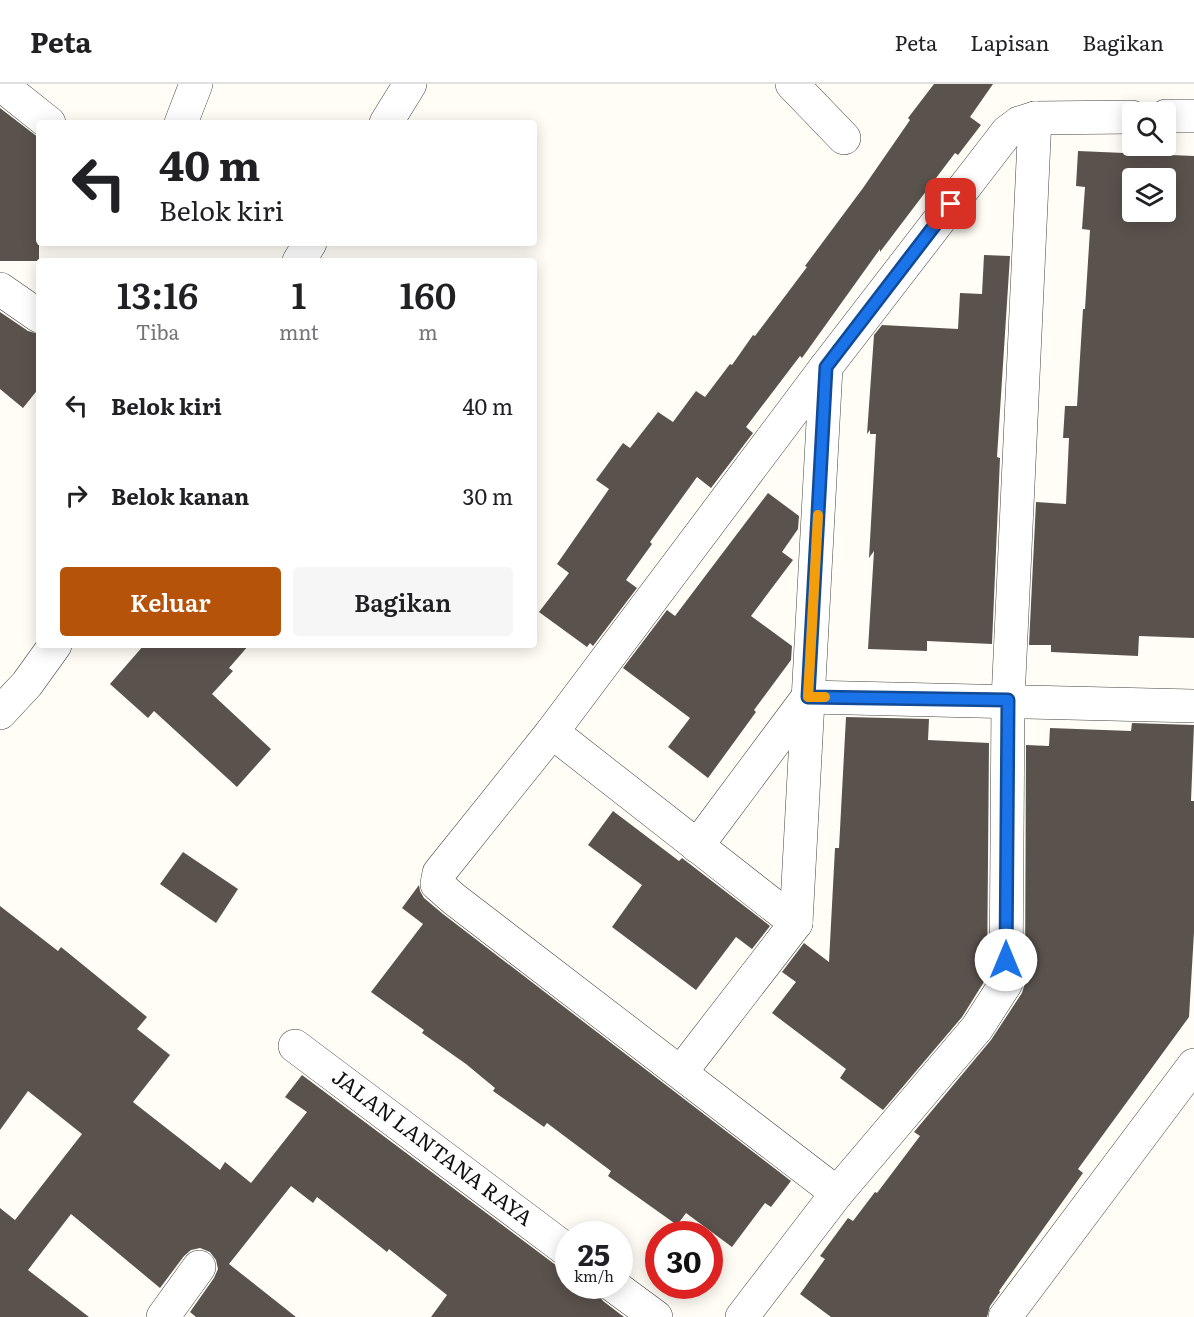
<!DOCTYPE html>
<html lang="id">
<style>
body{margin:0;font-family:Literata,serif;background:#f6f6f6;color:#202124;height:100vh;display:flex;flex-direction:column;font-size:22px;white-space:nowrap}
*{box-sizing:border-box;margin:0}
p{font-size:20px;color:#757577}
.icon{flex:none;width:33px;height:33px;fill:none;stroke:currentColor;stroke-width:2;stroke-linecap:round;stroke-linejoin:round}
.map{position:relative;flex:1;overflow:hidden}
.side{position:absolute;left:36px;top:174px;width:501px;height:390px;display:flex;flex-direction:column;background:#fff;border-radius:6px;box-shadow:0 3px 15px #0003}
.side>*{flex:none}
.banner{position:absolute;left:36px;top:36px;width:501px;height:126px;border-radius:6px;box-shadow:0 3px 15px #0003;background:#fff;color:#202124;overflow:hidden}
.tools{position:absolute;left:1122px;top:18px;display:grid;gap:12px}
.tools a{display:grid;place-items:center;width:54px;height:54px;border-radius:6px;background:#fff;box-shadow:0 3px 15px #0003;font-size:30px}
.speed{position:absolute;left:555px;top:1137px;display:flex;gap:12px;font-size:30px;font-weight:700;text-align:center}
.speed>*{display:grid;place-content:center;width:78px;height:78px;border-radius:50%;background:#fff;box-shadow:0 3px 15px #0003;line-height:1}
.speed small{font-size:15px;font-weight:400}
.speed .limit{border:9px solid #d22;background:#fff;color:#111}
.pin{position:absolute;display:grid;place-items:center;width:51px;height:51px;color:#fff;margin:-26px;border-radius:12px;box-shadow:0 3px 9px #0006}
.me{position:absolute;width:66px;margin:-33px;rotate:0deg;stroke-linejoin:round;filter:drop-shadow(0 0 4px #0008)}
.turn{display:flex;align-items:center;gap:21px;height:126px;padding:0 24px;font-size:27px}
.turn .icon{width:78px;height:78px;stroke-width:2.5}
.turn b{display:block;font-size:42px;line-height:51px}
.eta{display:flex;justify-content:space-evenly;align-items:center;height:102px;text-align:center}
.eta b{font-size:36px;font-weight:600;line-height:42px}
.primary-button{display:flex;gap:12px;margin-top:auto;padding:12px 24px}
.primary-button a{flex:1;height:69px;border-radius:6px;background:#b45309;color:#fff;font-size:24px;font-weight:600;line-height:69px;text-align:center}
.primary-button a+a{background:#f6f6f6;color:#202124}
ul{padding:0;list-style:none}
li{display:flex;align-items:center;gap:18px;height:90px;padding:0 24px}
li div{flex:1}
li b{display:block;font-size:22px}
li em{font-style:normal}
header{display:flex;align-items:center;gap:36px;box-sizing:border-box;height:84px;padding:0 30px;background:#fff;border-bottom:2px solid #e0e0e0}
header strong{font-size:28px}
nav{display:flex;gap:33px;margin-inline-start:auto;font-size:21px}
.map>svg:first-child{display:block}
.building{fill:#5a524d;fill-rule:evenodd}
.lines{fill:none;stroke-linecap:round;stroke-linejoin:round}
.minor-casing{stroke:#444;stroke-width:34}
.minor{stroke:#fff;stroke-width:33}
.route-casing{stroke:#114b97;stroke-width:15}
.route{stroke:#1a73e8;stroke-width:10}
.slow{stroke:#f59e0b;stroke-width:10}
.labels{text-anchor:middle;stroke-width:6;stroke-linejoin:round;paint-order:stroke}
.street-label{font-size:21px;fill:#111;stroke:#fff}
</style>
<header>
<strong>Peta</strong>
<nav><a>Peta</a><a>Lapisan</a><a>Bagikan</a></nav>
</header>
<div class="map">
<svg width="1194" height="1233" viewBox="0 0 1194 1233">
<rect width="100%" height="100%" fill="#fffdf5"/>
<g class="building">
<polygon points="934,0 993,0 970,33 981,41 958,71 955,69 880,168 880,165 802,274 800,272 746,343 753,349 711,404 697,393 650,458 652,460 626,496 637,504 593,562 590,559 587,563 539,528 569,489 557,480 609,405 596,396 623,359 630,364 658,328 673,338 696,307 705,313 730,280 732,281 753,251 755,252 807,183 805,182 863,104 910,36 908,34"/>
<polygon points="0,24 39,54 39,177 0,177"/>
<path d="M 1078,67 L 1194,72 L 1194,554 L 1139,552 L 1138,572 L 1051,568 L 1051,561 L 1029,561 L 1036,418 L 1066,420 L 1069,354 L 1063,354 L 1065,322 L 1077,322 L 1083,225 L 1085,225 L 1090,146 L 1082,145 L 1085,103 L 1076,102 ZM 1132,94 L 1166,94 L 1166,128 L 1132,128 Z"/>
<polygon points="984,171 1010,172 997,373 1000,374 992,560 927,557 927,567 868,565 874,467 869,474 876,350 870,350 870,346 867,350 874,251 882,241 958,245 960,209 982,210"/>
<polygon points="0,228 28,247 39,250 39,304 23,324 0,305"/>
<polygon points="768,409 799,432 798,445 782,468 793,476 751,532 792,562 791,576 754,626 756,628 708,694 668,663 690,634 623,584 667,526 675,532"/>
<polygon points="144,561 249,561 229,584 233,587 212,610 271,665 237,703 154,627 148,634 110,600"/>
<polygon points="846,633 929,635 928,656 989,659 987,893 962,933 883,1026 840,994 846,985 772,929 796,898 782,888 804,859 829,878 835,764 839,764"/>
<polygon points="1132,639 1194,641 1191,717 1194,717 1194,848 1189,933 1078,1085 1083,1089 999,1207 1000,1208 990,1222 987,1233 831,1233 800,1210 825,1175 820,1172 848,1134 853,1137 875,1108 877,1109 920,1052 914,1048 991,956 1022,909 1025,899 1026,661 1049,662 1050,644 1131,647"/>
<polygon points="613,727 679,777 682,774 770,842 752,865 736,853 696,906 612,843 642,801 588,761"/>
<polygon points="183,768 238,805 216,839 160,800"/>
<polygon points="419,801 420,807 424,814 443,830 791,1097 771,1123 765,1119 732,1163 686,1129 677,1141 608,1092 611,1087 547,1039 544,1043 493,1007 495,1004 466,980 422,949 424,946 371,908 423,840 402,824"/>
<polygon points="0,822 58,867 61,863 147,933 137,945 170,971 133,1018 220,1086 225,1078 251,1099 307,1028 285,1013 302,991 557,1182 568,1185 568,1202 589,1202 596,1207 603,1217 624,1233 431,1233 447,1211 389,1165 387,1168 317,1113 313,1119 291,1102 229,1180 296,1233 196,1233 190,1228 214,1194 218,1185 216,1176 210,1168 200,1164 191,1166 184,1172 160,1204 71,1130 28,1186 89,1233 0,1233 0,1124 15,1136 82,1050 28,1007 0,1046"/>
</g>
<g class="lines">
<g class="minor-casing">
<g id="minor">
<polyline points="0,0 49,39"/>
<polyline points="792,0 844,54"/>
<polyline points="1166,32 1194,32"/>
<polyline points="181,39 196,0"/>
<polyline points="386,39 410,0"/>
<polyline points="299,177 310,159"/>
<polyline points="0,205 39,232"/>
<polyline points="0,629 27,600 55,561"/>
<polyline points="552,648 796,839"/>
<polyline points="697,762 808,613 1194,622"/>
<polyline points="295,962 568,1167"/>
<polyline points="681,988 796,839 826,283"/>
<polyline points="837,1109 454,815 437,800 439,789 552,648 826,283 1007,48 1019,39 1035,34 1132,33"/>
<polyline points="614,1202 656,1233"/>
<polyline points="163,1233 199,1183"/>
<polyline points="742,1233 837,1109 977,944 1006,899 1008,616 1035,34"/>
<polyline points="1005,1233 1194,981"/>
</g>
</g>
<use href="#minor" class="minor"/>
</g>
<g class="lines">
<g class="route-casing">
<polyline id="route" points="951,120 826,283 808,613 1008,616 1006,876"/>
</g>
<use href="#route" class="route"/>
<polyline class="slow" points="818,431 808,613 825,613"/>
</g>
<g class="labels">
<g class="street-label">
<text transform="translate(432 1064) rotate(37)" y="7">JALAN LANTANA RAYA</text>
</g>
</g>
</svg>
<div class="tools">
<a><svg class="icon" aria-label="search" viewBox="0 0 24 24"><circle cx="10" cy="10" r="6"/><path d="M15 15l6 6"/></svg></a>
<a><svg class="icon" aria-label="layers" viewBox="0 0 24 24"><path d="M12 4l9 5-9 5-9-5zM3 14l9 5 9-5"/></svg></a>
</div>
<div class="speed"><div>25<small>km/h</small></div><div class="limit">30</div></div>
<div class="pin" style="left:951px;top:120px;background:#d93025"><svg class="icon" aria-label="arrive" viewBox="0 0 24 24"><path d="M6 21V4h12l-3 4 3 4H6"/></svg></div>
<svg class="me" style="left:1006px;top:876px" viewBox="-20 -20 40 40"><circle r="19" fill="#fff"/><path d="M0-13L10 11 0 6-10 11z" fill="#1a73e8"/></svg>
<div class="banner">
<div class="turn"><svg class="icon" aria-label="left" viewBox="0 0 24 24"><path d="M17 20v-9H6M10 6l-5 5 5 5"/></svg><div><b>40 m</b>Belok kiri</div></div>
</div>
<section class="side">
<div class="eta">
<div><b>13:16</b><p>Tiba</p></div>
<div><b>1</b><p>mnt</p></div>
<div><b>160</b><p>m</p></div>
</div>
<ul>
<li><svg class="icon" aria-label="left" viewBox="0 0 24 24"><path d="M17 20v-9H6M10 6l-5 5 5 5"/></svg><div><b>Belok kiri</b></div><em>40 m</em></li>
<li><svg class="icon" aria-label="right" viewBox="0 0 24 24"><path d="M7 20v-9h11M14 6l5 5-5 5"/></svg><div><b>Belok kanan</b></div><em>30 m</em></li>
</ul>
<div class="primary-button"><a>Keluar</a><a>Bagikan</a></div>
</section>
</div>
